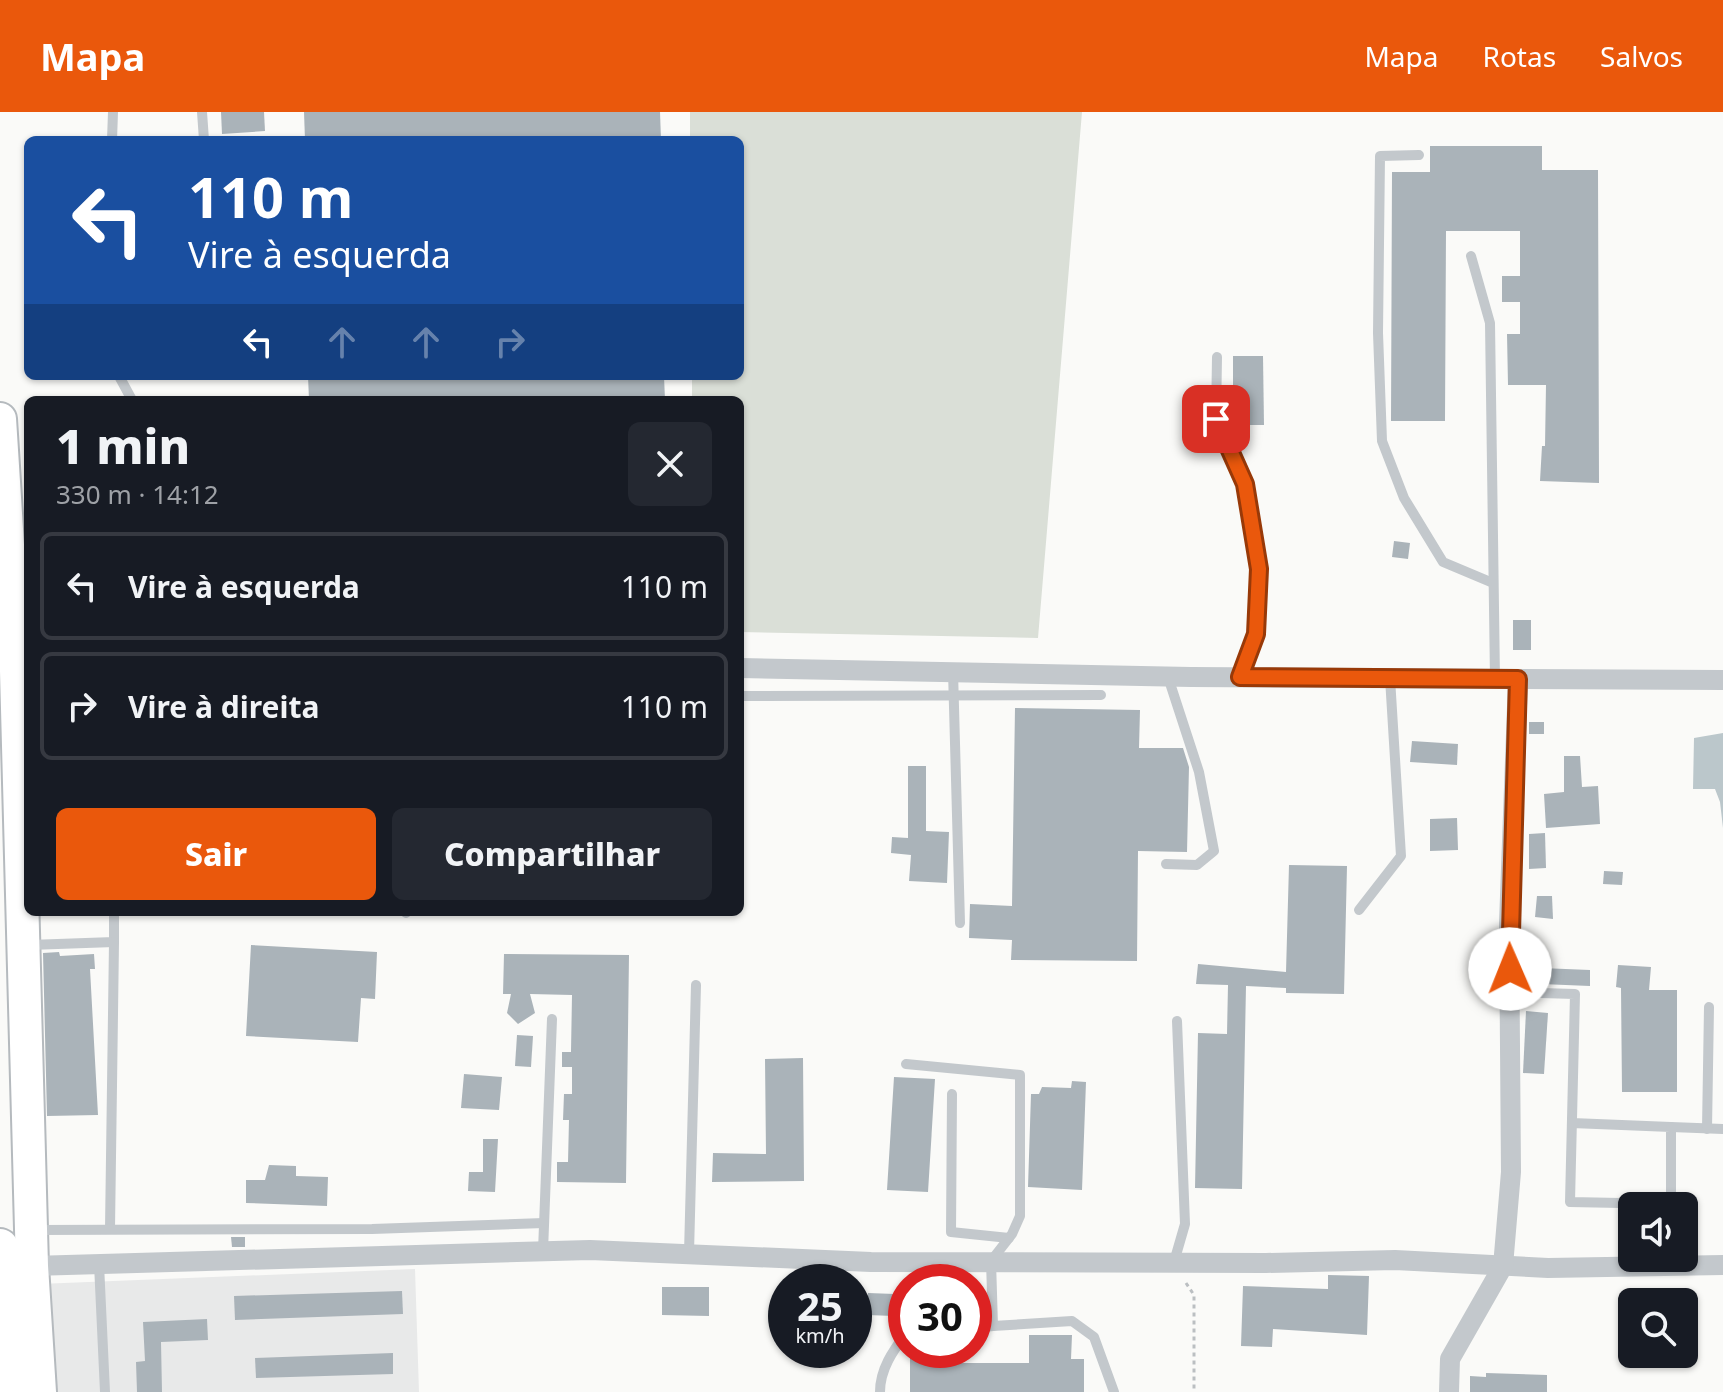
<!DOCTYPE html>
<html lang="pt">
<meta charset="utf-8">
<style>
body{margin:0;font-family:"Noto Sans",sans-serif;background:#242831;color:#f1f3f6;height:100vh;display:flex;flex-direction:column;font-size:30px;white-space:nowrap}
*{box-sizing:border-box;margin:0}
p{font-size:26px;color:#9ea1a6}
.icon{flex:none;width:44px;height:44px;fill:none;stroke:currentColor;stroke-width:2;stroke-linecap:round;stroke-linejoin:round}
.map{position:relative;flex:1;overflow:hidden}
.side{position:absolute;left:24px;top:284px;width:720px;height:520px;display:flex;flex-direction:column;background:#171b24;border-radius:12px;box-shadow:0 2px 6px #0004}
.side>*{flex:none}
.guide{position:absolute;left:24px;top:24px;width:720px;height:244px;border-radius:12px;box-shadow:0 2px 6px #0004;background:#1a4fa0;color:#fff;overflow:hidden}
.buttons{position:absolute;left:1618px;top:1080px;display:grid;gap:16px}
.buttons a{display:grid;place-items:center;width:80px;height:80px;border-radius:12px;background:#171b24;box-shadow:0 2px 6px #0004;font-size:40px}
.speed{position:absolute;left:768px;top:1152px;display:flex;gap:16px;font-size:40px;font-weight:700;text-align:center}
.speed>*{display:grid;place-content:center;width:104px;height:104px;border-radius:50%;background:#171b24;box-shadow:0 2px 6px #0004;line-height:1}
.speed small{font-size:20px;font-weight:400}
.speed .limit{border:12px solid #d22;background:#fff;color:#111}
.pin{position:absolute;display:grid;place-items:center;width:68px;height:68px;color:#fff;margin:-34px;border-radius:16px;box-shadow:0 4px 12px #0006}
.me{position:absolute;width:88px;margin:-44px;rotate:359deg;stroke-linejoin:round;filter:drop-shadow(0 0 6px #0008)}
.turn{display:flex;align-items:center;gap:28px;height:168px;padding:0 32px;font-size:36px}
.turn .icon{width:104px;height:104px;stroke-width:2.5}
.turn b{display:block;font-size:56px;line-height:68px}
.lanes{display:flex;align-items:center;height:76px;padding:0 32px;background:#0003;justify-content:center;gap:40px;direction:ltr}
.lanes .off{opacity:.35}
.round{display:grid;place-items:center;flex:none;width:84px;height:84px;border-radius:12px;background:#242831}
.summary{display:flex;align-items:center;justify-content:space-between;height:136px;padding:0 32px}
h1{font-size:48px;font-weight:800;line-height:60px}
.cta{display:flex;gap:16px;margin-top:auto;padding:16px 32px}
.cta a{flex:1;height:92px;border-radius:12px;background:#ea580c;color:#fff;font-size:32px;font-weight:800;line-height:92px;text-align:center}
.cta a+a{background:#242831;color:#f1f3f6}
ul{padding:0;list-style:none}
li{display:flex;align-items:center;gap:24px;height:108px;margin:0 16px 12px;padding:0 16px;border:4px solid #363941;border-radius:12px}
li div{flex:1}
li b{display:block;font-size:30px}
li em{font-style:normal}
header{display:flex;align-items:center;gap:48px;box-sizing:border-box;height:112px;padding:0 40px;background:#ea580c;color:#fff}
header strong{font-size:38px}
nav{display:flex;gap:44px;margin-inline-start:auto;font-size:28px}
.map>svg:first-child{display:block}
.built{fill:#e8e9e9}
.green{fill:#dadfd7}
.water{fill:#bbc7cb}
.building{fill:#aab3b9}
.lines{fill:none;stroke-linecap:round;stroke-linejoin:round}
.primary-casing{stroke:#b5babe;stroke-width:36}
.highway-casing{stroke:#b4b9bd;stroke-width:40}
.path{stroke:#bbbfc2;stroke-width:3;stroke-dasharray:4 4;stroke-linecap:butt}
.lane{stroke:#c3c8cc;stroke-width:10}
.street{stroke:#c3c8cc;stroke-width:20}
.primary{stroke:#fff;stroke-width:32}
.highway{stroke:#fff;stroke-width:36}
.route-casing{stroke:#983908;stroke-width:20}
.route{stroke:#ea580c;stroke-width:14}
</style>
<header>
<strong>Mapa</strong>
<nav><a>Mapa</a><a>Rotas</a><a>Salvos</a></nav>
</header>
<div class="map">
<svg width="1723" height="1280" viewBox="0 0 1723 1280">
<rect width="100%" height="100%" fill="#fafaf8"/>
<polygon class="built" points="415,1157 419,1280 51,1280 39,1172"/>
<polygon class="green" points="690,0 1082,0 1038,526 740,520 740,288 692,288 692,264 740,264 740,28 690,28"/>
<polygon class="water" points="1723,621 1723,716 1720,690 1715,677 1693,677 1694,626"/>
<g class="building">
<polygon points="221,0 264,0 265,19 222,22"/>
<polygon points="304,0 660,0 661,28 305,28"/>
<polygon points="1430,34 1542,34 1542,58 1598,58 1599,371 1540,369 1542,334 1545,334 1546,273 1508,273 1507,222 1520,222 1520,190 1502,190 1502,164 1520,164 1520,119 1446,119 1445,309 1391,309 1392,60 1430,60"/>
<polygon points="1233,244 1263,244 1264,313 1233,313"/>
<polygon points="308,264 664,264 665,288 309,288"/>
<polygon points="1394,429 1410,431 1408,447 1392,445"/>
<rect x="1513" y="508" width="18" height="30"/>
<polygon points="1015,596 1140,598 1139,636 1183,636 1189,655 1187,740 1138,739 1137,849 1011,848 1012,828 969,826 970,792 1012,794"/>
<rect x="1529" y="610" width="15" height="12"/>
<polygon points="1412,629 1458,632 1457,653 1410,650"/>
<polygon points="1564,644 1580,644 1582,675 1598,674 1600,712 1546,716 1544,682 1564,680"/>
<polygon points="908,654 926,654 926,719 949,720 947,771 909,769 911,743 891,741 892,725 908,726"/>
<polygon points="1457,706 1458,738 1430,739 1430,707"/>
<polygon points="1545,721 1546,756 1529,757 1529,722"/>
<polygon points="1289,753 1347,754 1344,882 1286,881 1286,876 1246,874 1242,1077 1195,1076 1198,921 1227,922 1228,873 1196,872 1198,852 1286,860"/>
<polygon points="1604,759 1623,760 1622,773 1603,772"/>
<polygon points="1537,784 1552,784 1553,807 1535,805"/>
<polygon points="251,833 377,840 375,887 361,886 358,930 246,924"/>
<polygon points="59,840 60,844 94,842 95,857 90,857 98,1003 47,1004 43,841"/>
<polygon points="504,842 629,843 626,1071 557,1070 557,1050 568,1050 569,1008 563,1008 564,982 572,982 572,955 562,955 562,940 571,940 572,883 530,882 535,901 518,912 507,901 511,882 503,882"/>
<polygon points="1618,853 1651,855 1649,878 1677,878 1677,980 1622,980 1621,876 1616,875"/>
<polygon points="1541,856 1590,858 1590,874 1541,872"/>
<polygon points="1526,899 1548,901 1544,962 1523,961"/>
<polygon points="517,923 533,924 531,955 515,954"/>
<polygon points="803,946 804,1069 712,1070 713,1041 766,1042 765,947"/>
<polygon points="464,962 502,965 499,998 461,996"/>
<polygon points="894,965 935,967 928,1080 887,1078"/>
<polygon points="1072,969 1086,970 1082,1078 1028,1075 1031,982 1039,982 1042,975 1071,976"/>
<polygon points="483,1027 498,1027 495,1080 468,1079 469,1060 483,1060"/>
<polygon points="269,1053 296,1054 296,1064 328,1065 327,1094 246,1091 246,1068 265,1068"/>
<polygon points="231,1125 245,1125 245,1135 232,1135"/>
<polygon points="1328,1163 1369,1164 1367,1223 1273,1217 1272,1235 1241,1234 1243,1174 1328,1177"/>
<polygon points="662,1175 709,1175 709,1204 662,1203"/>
<polygon points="402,1179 403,1202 235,1208 234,1184"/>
<polygon points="868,1181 895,1182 894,1204 867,1203"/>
<polygon points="207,1207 208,1228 161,1230 162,1280 137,1280 136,1250 145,1249 143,1210"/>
<polygon points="1029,1223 1072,1223 1071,1247 1084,1247 1084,1280 910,1280 910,1244 936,1244 936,1251 1029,1251"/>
<polygon points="393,1241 393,1262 256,1266 255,1246"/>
<polygon points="1486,1261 1547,1263 1547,1280 1470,1280 1470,1264 1486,1265"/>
</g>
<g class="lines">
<g class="primary-casing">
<polyline id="primary" points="0,307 16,559 32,1154 40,1280"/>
</g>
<g class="highway-casing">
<polyline id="highway" points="0,1135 8,1280"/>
</g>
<polyline class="path" points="1186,1171 1194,1183 1194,1280"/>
<g class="lane">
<polyline points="202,0 204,28"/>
<polyline points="112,28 113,0"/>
<polyline points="1419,43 1380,44 1378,221 1382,329 1404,386 1443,450 1493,471"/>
<polyline points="1471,144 1490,211 1495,567"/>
<polyline points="1217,245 1216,307 1245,372 1259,457 1256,522 1240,565"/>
<polyline points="119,264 132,288"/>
<polyline points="953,559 960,811"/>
<polyline points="740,584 1101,583"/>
<polyline points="1166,752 1197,753 1214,739 1199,660 1168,565"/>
<polyline points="1359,798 1401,744 1390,566"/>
<polyline points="406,801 406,800"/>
<polyline points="29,833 114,830 114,800"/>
<polyline points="1510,880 1575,882 1570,1090 1671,1092 1671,1015 1572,1011"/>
<polyline points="906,952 1020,963 1020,1104 1012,1122 991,1149 993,1214 1072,1209 1094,1225 1114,1280"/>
<polyline points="952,982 951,1120 1009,1126"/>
<polyline points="1671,1015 1723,1017"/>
<polyline points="1707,1017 1709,895"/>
<polyline points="110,1117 114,830"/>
<polyline points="37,1118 372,1117 544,1111"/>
<polyline points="543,1139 552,907"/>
<polyline points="689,1141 696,873"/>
<polyline points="1174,1150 1185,1112 1177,909"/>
<polyline points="99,1152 105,1280"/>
<polyline points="974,1216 993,1214"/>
<path d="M 880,1280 C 880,1257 893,1239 906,1221"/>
</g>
<g class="street">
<polyline points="740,556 1191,565 1723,568"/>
<polyline points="32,1154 590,1138 871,1150 1266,1151 1395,1148 1548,1156 1723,1153"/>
<polyline points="1449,1280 1450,1247 1503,1154 1511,1060 1509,811 1518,567"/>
</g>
<use href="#primary" class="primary"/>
<use href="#highway" class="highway"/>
</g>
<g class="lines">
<g class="route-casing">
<polyline id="route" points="1216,307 1245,372 1259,457 1256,522 1240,565 1518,567 1510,857"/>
</g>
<use href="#route" class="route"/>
</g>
</svg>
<div class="buttons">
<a><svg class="icon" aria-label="sound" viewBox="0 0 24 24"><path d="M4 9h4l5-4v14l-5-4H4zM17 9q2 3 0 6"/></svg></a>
<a><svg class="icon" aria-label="search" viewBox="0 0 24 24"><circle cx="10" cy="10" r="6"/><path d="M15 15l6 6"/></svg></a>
</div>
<div class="speed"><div>25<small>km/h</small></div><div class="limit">30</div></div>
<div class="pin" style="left:1216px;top:307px;background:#d93025"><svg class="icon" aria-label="arrive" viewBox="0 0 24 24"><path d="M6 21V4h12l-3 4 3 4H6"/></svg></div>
<svg class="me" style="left:1510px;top:857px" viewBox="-20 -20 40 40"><circle r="19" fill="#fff"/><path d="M0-13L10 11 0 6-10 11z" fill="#ea580c"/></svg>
<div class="guide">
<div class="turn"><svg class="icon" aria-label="left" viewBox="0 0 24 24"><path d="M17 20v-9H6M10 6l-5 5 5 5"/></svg><div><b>110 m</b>Vire à esquerda</div></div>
<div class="lanes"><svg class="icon" aria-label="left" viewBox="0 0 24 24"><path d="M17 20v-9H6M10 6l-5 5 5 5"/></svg><svg class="icon off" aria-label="ahead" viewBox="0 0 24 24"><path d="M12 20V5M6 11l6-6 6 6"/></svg><svg class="icon off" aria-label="ahead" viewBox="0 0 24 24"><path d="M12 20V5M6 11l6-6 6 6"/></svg><svg class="icon off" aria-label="right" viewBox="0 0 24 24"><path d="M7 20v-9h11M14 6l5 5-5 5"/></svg></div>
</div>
<section class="side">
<div class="summary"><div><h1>1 min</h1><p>330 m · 14:12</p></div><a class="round"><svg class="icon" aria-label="close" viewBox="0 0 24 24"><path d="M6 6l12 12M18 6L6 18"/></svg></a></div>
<ul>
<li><svg class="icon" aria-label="left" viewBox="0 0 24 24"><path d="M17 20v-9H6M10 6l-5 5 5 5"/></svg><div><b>Vire à esquerda</b></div><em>110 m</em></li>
<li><svg class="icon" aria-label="right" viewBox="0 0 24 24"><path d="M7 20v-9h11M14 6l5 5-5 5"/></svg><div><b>Vire à direita</b></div><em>110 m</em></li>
</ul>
<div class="cta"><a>Sair</a><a>Compartilhar</a></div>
</section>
</div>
